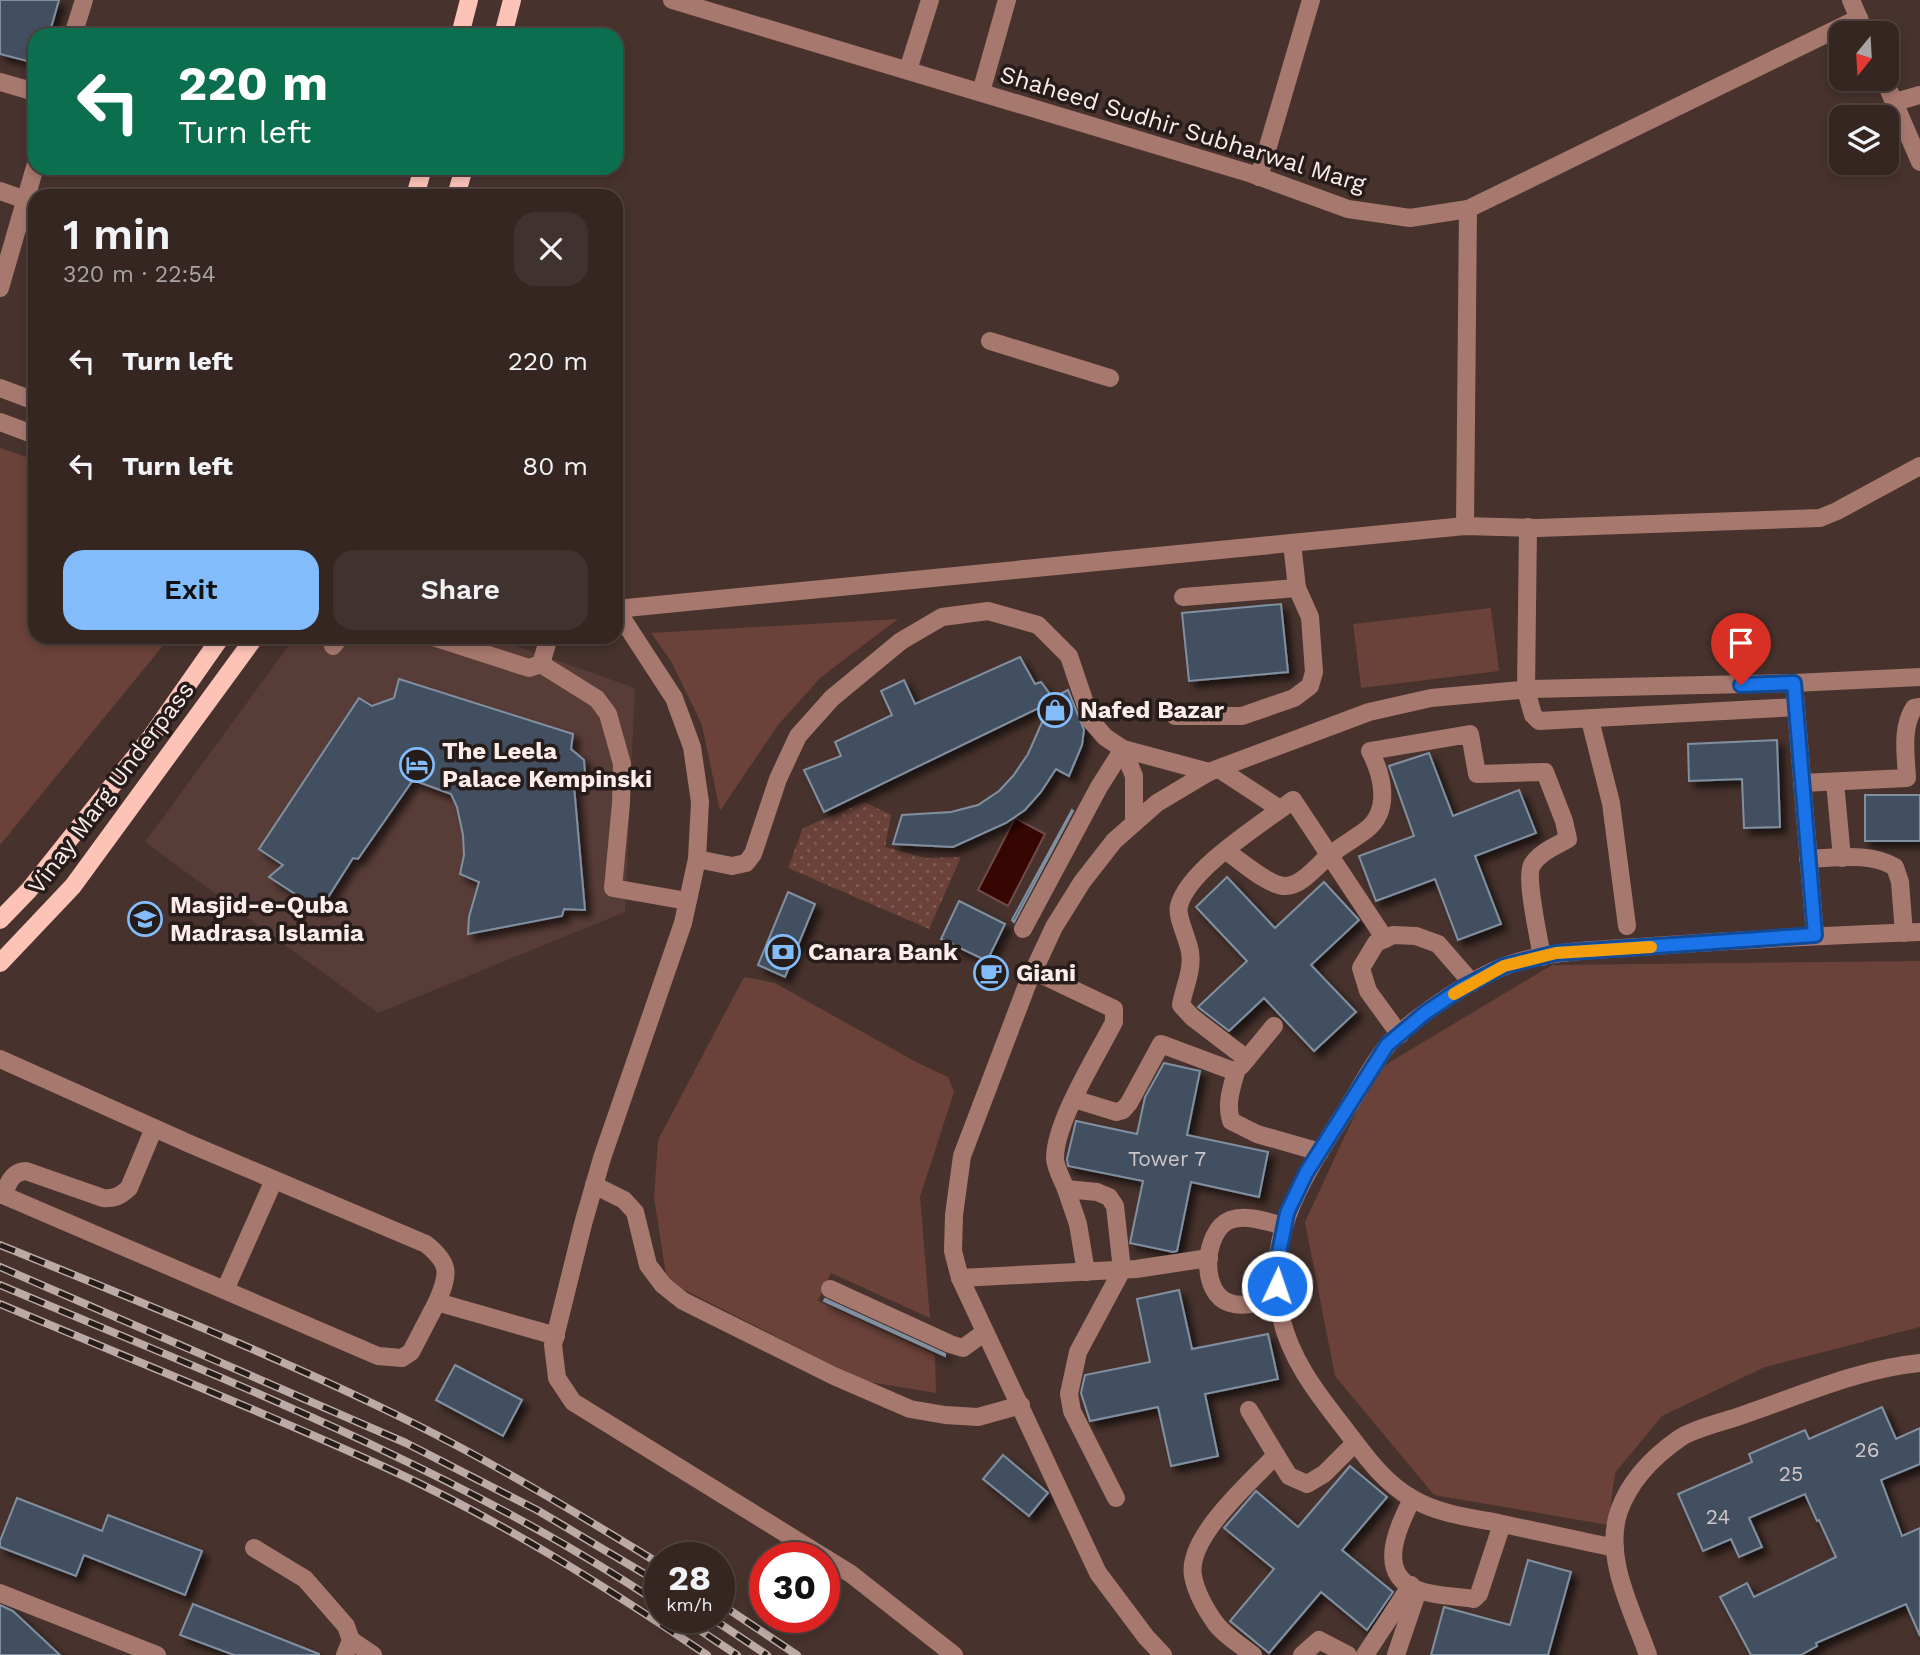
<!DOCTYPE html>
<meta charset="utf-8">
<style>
body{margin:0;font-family:"Work Sans",sans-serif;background:#40322f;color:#f1f3f6;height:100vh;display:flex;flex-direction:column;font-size:26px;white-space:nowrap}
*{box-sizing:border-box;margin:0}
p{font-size:23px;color:#aaa5a5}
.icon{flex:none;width:38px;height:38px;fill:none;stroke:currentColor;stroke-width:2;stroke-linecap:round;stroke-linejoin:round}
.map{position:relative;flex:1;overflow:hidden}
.drawer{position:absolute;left:28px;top:189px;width:595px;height:455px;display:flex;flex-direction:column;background:#352622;border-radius:21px;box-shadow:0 4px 10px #0003,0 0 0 2px #4f4340}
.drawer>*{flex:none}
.guide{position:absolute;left:28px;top:28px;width:595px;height:147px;border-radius:21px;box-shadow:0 4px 10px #0003,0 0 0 2px #4f4340;background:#0b6e4f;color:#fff;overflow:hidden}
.needle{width:46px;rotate:198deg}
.tools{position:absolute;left:1829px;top:21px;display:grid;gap:14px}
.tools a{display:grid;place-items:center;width:70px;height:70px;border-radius:14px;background:#352622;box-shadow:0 4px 10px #0003,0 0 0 2px #4f4340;font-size:35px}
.speed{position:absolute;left:644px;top:1542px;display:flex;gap:14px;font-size:35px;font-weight:700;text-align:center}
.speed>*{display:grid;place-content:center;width:91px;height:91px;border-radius:50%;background:#352622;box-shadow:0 4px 10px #0003,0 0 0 2px #4f4340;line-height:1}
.speed small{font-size:18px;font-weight:400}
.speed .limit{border:10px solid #d22;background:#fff;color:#111}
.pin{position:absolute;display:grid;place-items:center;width:60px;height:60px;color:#fff;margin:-72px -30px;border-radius:50% 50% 50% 0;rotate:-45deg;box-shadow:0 0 7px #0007}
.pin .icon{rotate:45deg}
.me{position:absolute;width:77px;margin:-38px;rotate:3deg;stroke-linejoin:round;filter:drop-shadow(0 0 5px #0008)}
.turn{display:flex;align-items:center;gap:24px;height:147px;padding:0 35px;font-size:32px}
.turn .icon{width:91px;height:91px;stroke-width:2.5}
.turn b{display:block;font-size:49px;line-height:60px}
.round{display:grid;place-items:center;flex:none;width:74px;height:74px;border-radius:21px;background:#40322f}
.headline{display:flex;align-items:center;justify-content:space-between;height:119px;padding:0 35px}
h1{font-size:42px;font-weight:600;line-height:52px}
.button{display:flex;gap:14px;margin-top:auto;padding:14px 35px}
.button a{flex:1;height:80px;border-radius:21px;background:#82bcfa;color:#111;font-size:28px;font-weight:600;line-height:80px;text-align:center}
.button a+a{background:#40322f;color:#f1f3f6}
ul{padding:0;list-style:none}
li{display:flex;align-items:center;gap:21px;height:105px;padding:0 35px}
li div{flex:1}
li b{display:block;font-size:26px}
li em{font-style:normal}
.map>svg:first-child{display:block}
.built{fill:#583c37}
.grass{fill:url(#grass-dots)}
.park{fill:#6a4239}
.water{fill:#360602;stroke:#714b48;stroke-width:2}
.building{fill:#425060;stroke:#8090a1;stroke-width:2;filter:url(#shadow)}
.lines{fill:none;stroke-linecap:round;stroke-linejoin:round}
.minor{stroke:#a7786e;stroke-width:18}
.major{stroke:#fec3b7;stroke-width:18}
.rail-casing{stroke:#bbaaa6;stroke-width:8}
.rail{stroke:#261c1a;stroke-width:5;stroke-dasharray:16;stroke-linecap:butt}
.route-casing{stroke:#114b97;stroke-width:18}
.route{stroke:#1a73e8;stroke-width:12}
.slow{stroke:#f59e0b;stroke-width:12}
.labels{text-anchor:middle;stroke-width:7;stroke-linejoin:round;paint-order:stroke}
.number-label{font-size:21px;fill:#cec6c8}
.street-label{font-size:24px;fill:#fcedea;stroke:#261c1a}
.poi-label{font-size:24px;font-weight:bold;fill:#fcedea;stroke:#261c1a;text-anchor:start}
</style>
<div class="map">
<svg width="1920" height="1655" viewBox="0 0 1920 1655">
<defs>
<pattern id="grass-dots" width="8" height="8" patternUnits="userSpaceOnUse" patternTransform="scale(1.75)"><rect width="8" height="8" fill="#6a4239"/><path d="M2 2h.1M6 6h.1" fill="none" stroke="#805e56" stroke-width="1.8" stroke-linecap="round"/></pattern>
<filter id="shadow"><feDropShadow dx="6" dy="6" stdDeviation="3.5" flood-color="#0009"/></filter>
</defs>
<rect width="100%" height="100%" fill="#47322d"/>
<polygon class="built" points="295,637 490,637 635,688 625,912 378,1013 145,842"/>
<polygon class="grass" points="864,802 891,815 885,847 926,858 961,857 929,929 788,868 803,828"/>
<g class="park">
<polygon points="0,448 35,460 35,637 170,637 0,845"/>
<polygon points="1491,608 1499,671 1361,688 1353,624"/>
<polygon points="898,619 821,677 778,725 720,811 702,725 671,661 651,633"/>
<polygon points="1920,961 1920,1327 1765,1367 1662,1416 1615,1473 1608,1525 1434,1495 1335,1376 1305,1222 1375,1071 1552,965"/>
<polygon points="744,977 775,983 916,1062 948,1077 954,1092 920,1197 930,1318 831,1273 818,1301 935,1355 936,1393 864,1381 667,1281 654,1197 658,1140"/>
</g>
<polygon class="water" points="1015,818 1045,834 1008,906 978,890"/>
<g class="building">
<polygon points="0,0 59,0 49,35 35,35 35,63 0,54"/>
<polygon points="1281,604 1288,672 1189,681 1182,613"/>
<polygon points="1020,657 1035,684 1041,682 1053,698 1068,690 1084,730 1082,745 1069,776 1056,769 1041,792 1025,810 1006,823 953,847 893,844 902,815 951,812 978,805 999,791 1013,776 1028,754 1051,702 824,812 804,770 841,756 835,742 892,715 881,691 904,680 915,704"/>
<polygon points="399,679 573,734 571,749 584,760 585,773 582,780 574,786 585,910 564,909 562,916 468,934 469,917 479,882 460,874 464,855 463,835 457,807 451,794 413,780 358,859 353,858 320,910 269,877 283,865 259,849 359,698 372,706 394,698"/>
<polygon points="1777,740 1780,827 1744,828 1742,779 1689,781 1688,744"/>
<polygon points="1429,753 1453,816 1519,790 1536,833 1475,856 1501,924 1458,940 1435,879 1376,901 1359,856 1414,836 1389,766"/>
<rect x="1865" y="795" width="55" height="46"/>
<polygon points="1072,810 1073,811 1014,922 1012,920"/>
<polygon points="1227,877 1275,928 1324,882 1359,920 1311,965 1356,1012 1314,1051 1264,998 1229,1031 1198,1007 1247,961 1196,907"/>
<polygon points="788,892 815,904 785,977 758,965"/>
<polygon points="959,901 1005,924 987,961 941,939"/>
<polygon points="1164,1063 1200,1071 1187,1135 1268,1152 1259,1197 1191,1182 1177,1251 1173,1252 1130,1243 1143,1181 1068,1166 1067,1159 1076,1121 1137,1134 1145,1097"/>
<polygon points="1179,1290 1192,1349 1268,1334 1278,1379 1205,1394 1218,1456 1171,1466 1158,1407 1090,1421 1081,1393 1085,1375 1150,1362 1137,1299"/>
<polygon points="825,1299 945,1354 945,1356 824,1301"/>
<polygon points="455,1365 522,1400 503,1436 436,1400"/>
<polygon points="1882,1407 1896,1439 1920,1428 1920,1464 1881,1480 1902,1536 1920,1528 1920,1636 1906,1604 1816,1643 1817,1646 1801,1655 1751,1655 1720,1597 1747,1583 1754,1597 1836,1557 1819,1520 1817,1521 1805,1494 1749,1518 1762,1547 1739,1557 1731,1539 1703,1551 1678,1494 1752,1462 1749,1454 1805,1430 1809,1439"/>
<polygon points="1003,1455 1048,1493 1029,1516 983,1479"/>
<polygon points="1350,1466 1387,1497 1342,1550 1393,1592 1367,1630 1321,1592 1269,1653 1230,1621 1274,1569 1224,1528 1256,1491 1298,1527"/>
<polygon points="17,1498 102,1531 108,1515 202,1551 185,1595 84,1555 76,1576 0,1547 0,1541"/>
<polygon points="1528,1560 1571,1572 1548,1655 1431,1655 1444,1607 1510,1625"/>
<polygon points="193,1604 319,1654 319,1655 234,1655 180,1635"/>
<polygon points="0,1605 13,1611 60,1655 0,1655"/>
</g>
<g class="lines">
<g class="minor">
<polyline points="672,0 1252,174 1348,209 1410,218 1468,209 1859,18"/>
<polyline points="1851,0 1865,33"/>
<polyline points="73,35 84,0"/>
<polyline points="908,70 930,0"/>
<polyline points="1884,79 1920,162"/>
<polyline points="0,82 35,92"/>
<polyline points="981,92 1007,0"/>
<polyline points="1895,102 1920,95"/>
<polyline points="1259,177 1311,0"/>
<polyline points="0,191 26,200"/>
<polyline points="0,288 35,167"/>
<polyline points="990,341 1110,378"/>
<polyline points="0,388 35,401"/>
<polyline points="0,422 35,435"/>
<polyline points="1465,526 1468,209"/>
<polyline points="1528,527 1526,690 1533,715 1539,721 1796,707"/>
<polyline points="1183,597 1297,588 1292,543"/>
<polyline points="616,609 1465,526 1537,528 1820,518 1837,511 1920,466"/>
<polyline points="616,609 674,698 692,747 700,802 697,859 683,923 602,1158 583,1224 553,1345 557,1378 573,1402 851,1574 954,1655"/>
<polyline points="433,637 529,668 541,664 597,699 608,714 622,764 621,803 613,888 687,901"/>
<polyline points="333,646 340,637"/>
<polyline points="541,664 549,637"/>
<polyline points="1175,716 1242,716 1294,698 1310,686 1314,672 1310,617 1297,588"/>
<polyline points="1590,720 1611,803 1627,926"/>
<polyline points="1123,749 1134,776 1134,823"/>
<polyline points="1219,769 1280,809"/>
<polyline points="1835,782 1842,858"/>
<path d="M 1802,783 L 1907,778 C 1906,755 1901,728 1914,708 L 1920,707"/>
<path d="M 1226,851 C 1240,860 1269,887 1286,886 C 1303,885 1317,865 1330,855 C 1341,846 1354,839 1366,830 C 1391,811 1383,776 1370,751 L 1470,734 L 1477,774 L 1545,772 L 1564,821 L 1568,839 C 1556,846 1540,852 1532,865 C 1525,878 1539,938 1542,957"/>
<polyline points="697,859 732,866 746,863 753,854 778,779 798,736 832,698 901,641 942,617 988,611 1038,625 1069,656 1091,721 1105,737 1123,749 1209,772"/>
<path d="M 1808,859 C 1837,858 1870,852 1895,867 L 1900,882 L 1904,933"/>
<polyline points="1023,929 1099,787 1123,749"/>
<polyline points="1815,935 1794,683 1920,677"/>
<path d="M 1034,971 L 1114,1009 L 1114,1022 C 1097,1055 1055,1122 1055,1158 C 1055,1167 1062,1179 1066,1189"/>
<polyline points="1400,1035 1368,991 1361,968 1376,943 1393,935 1416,936 1438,944 1472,983"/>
<path d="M 0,1059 L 190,1144 L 426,1244 C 451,1264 449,1274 437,1302 L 556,1336"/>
<path d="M 1247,1059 L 1192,1017 L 1181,1005 C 1184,987 1193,971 1190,952 C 1188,938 1176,917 1179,906 C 1188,869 1263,823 1293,800 L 1385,939"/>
<polyline points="1241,1066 1274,1026"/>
<path d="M 1074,1099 L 1116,1112 L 1123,1110 L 1129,1103 L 1161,1044 L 1236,1072 C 1231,1089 1226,1104 1231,1121 L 1257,1134 L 1320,1152"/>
<polyline points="594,1185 624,1200 635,1212 648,1265 663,1285 683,1301 834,1376 910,1409 945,1415 978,1417 1021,1405"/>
<path d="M 0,1194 L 3,1195 C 9,1183 11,1172 26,1171 L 103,1198 C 115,1199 120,1196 129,1188 L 154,1128"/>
<polyline points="3,1195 378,1356 402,1358 411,1352 437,1302"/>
<polyline points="1209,1258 1136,1269 960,1278 953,1251 954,1215 962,1156 1027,985 1054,927 1082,882 1114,841 1157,803 1209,772 1369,712 1431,698 1532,689 1794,683"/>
<polyline points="1086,1272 1078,1224 1066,1189 1097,1192 1109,1197 1115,1206 1122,1270 1078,1352 1069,1394 1072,1411 1116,1498"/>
<polyline points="960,1278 1098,1573 1146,1637 1163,1655"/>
<polyline points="830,1289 950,1344 963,1348 985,1332"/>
<polyline points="225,1290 274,1180"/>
<path d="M 1279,1298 C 1264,1301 1245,1308 1230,1303 C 1199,1294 1203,1231 1230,1220 C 1247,1214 1268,1222 1284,1226"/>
<path d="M 1249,1410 L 1276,1455 C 1252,1481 1186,1537 1193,1576 C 1196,1592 1206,1610 1216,1624 C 1225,1636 1241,1645 1253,1655"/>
<polyline points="1276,1455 1289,1476 1307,1484 1324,1474 1355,1443"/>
<path d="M 1412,1499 C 1398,1528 1375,1573 1418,1590 C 1434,1596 1456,1596 1474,1599 L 1479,1594 L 1502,1524"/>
<polyline points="254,1548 305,1579 346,1626 351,1640 345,1655"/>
<path d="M 1615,1548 C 1574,1539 1534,1531 1494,1522 C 1466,1517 1437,1513 1413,1499 C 1382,1482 1362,1451 1341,1424 C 1316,1392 1290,1358 1281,1317 C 1262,1232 1306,1174 1348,1107 C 1361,1087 1372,1064 1387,1046 C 1409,1020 1473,978 1505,966 C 1551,949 1604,950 1653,946 C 1742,940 1831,935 1920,932"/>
<polyline points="0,1593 157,1655"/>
<polyline points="351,1640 373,1655"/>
<polyline points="1302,1655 1319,1640 1348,1655"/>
<polyline points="1365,1655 1411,1585"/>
<polyline points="1396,1655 1418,1590"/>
<path d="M 1648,1655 C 1633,1612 1603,1558 1619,1511 C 1630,1480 1654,1456 1680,1438 C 1695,1428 1723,1422 1740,1416 C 1799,1396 1858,1369 1920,1363"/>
</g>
<g class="major">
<polyline points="460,35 469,0"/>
<polyline points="503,35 512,0"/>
<polyline points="415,196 423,168"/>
<polyline points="456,196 464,168"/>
<polyline points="0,920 29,890 151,737 221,637"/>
<polyline points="0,963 73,886 255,637"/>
</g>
<g class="rail-casing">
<g id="rail">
<path d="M 0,1245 C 140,1302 280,1357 415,1424 C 499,1466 580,1515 660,1564"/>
<polyline points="0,1267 406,1443 537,1510 660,1583"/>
<path d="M 0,1285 C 225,1380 456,1468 660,1604"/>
<path d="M 0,1304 C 130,1359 262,1411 391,1470 C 500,1520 608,1588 707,1655"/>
<polyline points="719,1603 797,1655"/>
<polyline points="680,1617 737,1655"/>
<polyline points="710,1617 767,1655"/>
</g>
</g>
<use href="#rail" class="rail"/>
</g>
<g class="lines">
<g class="route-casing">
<polyline id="route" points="1277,1286 1278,1258 1287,1213 1306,1173 1387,1045 1425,1013 1462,988 1504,966 1556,953 1815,935 1794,683 1741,685"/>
</g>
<use href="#route" class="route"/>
<polyline class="slow" points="1454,994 1504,966 1556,953 1651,947"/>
</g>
<defs>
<g id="shop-ring" transform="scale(1.75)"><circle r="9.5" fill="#261c1a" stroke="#82bcfa" stroke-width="1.5"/><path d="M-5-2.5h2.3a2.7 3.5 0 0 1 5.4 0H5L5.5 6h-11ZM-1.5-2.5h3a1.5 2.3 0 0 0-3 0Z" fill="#82bcfa"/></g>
<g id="hotel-ring" transform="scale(1.75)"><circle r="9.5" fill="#261c1a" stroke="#82bcfa" stroke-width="1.5"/><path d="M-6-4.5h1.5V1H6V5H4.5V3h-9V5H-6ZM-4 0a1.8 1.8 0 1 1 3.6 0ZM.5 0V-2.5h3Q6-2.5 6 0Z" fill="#82bcfa"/></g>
<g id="school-ring" transform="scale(1.75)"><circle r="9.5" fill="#261c1a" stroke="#82bcfa" stroke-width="1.5"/><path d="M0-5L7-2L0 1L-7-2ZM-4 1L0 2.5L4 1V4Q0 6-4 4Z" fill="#82bcfa"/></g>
<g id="bank-ring" transform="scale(1.75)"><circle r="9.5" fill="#261c1a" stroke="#82bcfa" stroke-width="1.5"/><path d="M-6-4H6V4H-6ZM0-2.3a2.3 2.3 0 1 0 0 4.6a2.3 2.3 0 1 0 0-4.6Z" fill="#82bcfa"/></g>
<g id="cafe-ring" transform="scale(1.75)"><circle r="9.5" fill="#261c1a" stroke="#82bcfa" stroke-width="1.5"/><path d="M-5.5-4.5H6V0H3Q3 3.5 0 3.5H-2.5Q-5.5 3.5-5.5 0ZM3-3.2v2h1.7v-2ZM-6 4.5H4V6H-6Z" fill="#82bcfa"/></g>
</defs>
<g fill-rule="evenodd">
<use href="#shop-ring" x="1055" y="710"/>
<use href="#hotel-ring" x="417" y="765"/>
<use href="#school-ring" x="145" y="919"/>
<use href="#bank-ring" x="783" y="952"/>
<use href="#cafe-ring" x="991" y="973"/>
</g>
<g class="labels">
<g class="number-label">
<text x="1167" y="1166">Tower 7</text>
<text x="1867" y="1457">26</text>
<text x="1791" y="1481">25</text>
<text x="1718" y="1524">24</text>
</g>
<g class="street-label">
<text transform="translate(1183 129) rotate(17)" y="8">Shaheed Sudhir Subharwal Marg</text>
<text transform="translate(111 788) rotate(-53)" y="8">Vinay Marg Underpass</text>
</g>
<g class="poi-label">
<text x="1080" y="718">Nafed Bazar</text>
<text x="442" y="759">The Leela<tspan x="442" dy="28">Palace Kempinski</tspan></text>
<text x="170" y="913">Masjid-e-Quba<tspan x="170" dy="28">Madrasa Islamia</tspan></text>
<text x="808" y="960">Canara Bank</text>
<text x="1016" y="981">Giani</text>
</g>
</g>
</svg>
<div class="tools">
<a><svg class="needle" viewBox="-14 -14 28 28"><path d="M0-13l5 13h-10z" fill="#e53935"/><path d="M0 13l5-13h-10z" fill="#aaa5a5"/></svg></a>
<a><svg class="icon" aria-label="layers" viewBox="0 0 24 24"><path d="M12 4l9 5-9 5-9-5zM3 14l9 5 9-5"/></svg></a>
</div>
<div class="speed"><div>28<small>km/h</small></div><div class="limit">30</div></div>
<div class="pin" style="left:1741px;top:685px;background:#d93025"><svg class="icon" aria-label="arrive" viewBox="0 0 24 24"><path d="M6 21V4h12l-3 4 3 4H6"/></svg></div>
<svg class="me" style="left:1277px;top:1286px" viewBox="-20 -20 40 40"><circle r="17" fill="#1a73e8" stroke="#fff" stroke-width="3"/><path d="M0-11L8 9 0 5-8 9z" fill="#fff"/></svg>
<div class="guide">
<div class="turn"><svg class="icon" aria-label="left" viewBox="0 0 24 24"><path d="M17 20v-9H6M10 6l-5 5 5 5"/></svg><div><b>220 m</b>Turn left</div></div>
</div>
<section class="drawer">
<div class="headline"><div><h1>1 min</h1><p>320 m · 22:54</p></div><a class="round"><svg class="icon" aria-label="close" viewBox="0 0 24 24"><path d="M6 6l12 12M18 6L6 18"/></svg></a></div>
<ul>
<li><svg class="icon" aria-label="left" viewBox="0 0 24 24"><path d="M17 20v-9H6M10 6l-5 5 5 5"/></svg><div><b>Turn left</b></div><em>220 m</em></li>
<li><svg class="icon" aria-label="left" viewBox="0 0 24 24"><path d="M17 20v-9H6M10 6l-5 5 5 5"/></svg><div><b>Turn left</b></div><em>80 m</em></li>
</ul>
<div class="button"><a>Exit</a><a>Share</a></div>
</section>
</div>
